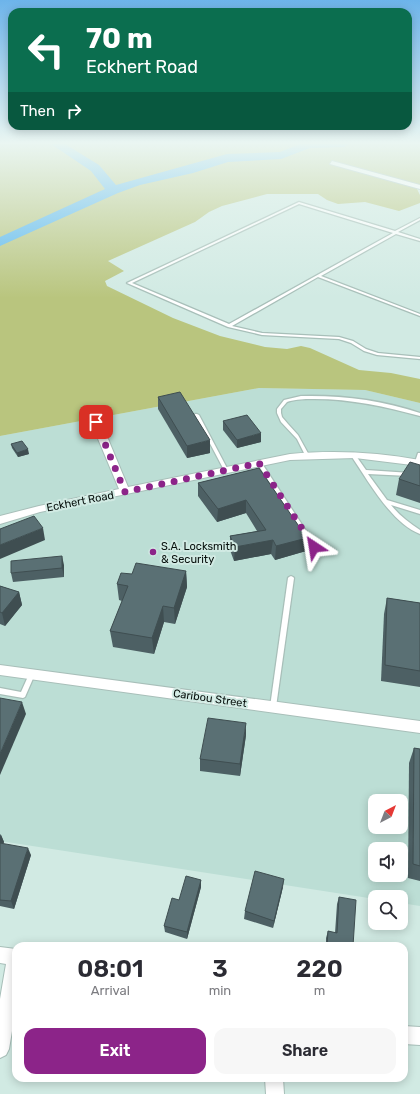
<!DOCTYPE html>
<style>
body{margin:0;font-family:Rubik,sans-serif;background:#f7f7f7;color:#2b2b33;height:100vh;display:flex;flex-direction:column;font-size:15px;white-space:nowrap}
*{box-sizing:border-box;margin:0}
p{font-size:13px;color:#7c7c81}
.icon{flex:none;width:22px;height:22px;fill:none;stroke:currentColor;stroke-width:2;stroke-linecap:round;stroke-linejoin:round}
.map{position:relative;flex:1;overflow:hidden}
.panel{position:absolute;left:12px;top:942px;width:396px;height:140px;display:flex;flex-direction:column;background:#fff;border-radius:12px;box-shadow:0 2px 10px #0003}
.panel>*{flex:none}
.banner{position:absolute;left:8px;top:8px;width:404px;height:122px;border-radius:12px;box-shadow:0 2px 10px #0003;background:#0b6e4f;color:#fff;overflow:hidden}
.needle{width:26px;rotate:42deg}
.controls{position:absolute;left:368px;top:794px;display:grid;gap:8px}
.controls a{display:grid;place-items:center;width:40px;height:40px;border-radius:8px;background:#fff;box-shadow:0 2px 10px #0003;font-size:20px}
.pin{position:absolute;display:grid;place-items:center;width:34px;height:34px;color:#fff;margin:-17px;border-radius:8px;box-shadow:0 2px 6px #0006}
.me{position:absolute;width:44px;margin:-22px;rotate:327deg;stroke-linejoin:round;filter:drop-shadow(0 0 3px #0008)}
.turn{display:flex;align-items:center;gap:14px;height:84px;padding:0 12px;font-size:18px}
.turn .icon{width:52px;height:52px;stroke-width:2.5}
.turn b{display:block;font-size:28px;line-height:34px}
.then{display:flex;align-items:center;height:38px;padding:0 12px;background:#0003;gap:8px;font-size:15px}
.eta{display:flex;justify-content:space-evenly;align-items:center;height:68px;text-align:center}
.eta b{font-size:24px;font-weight:600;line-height:28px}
.button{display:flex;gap:8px;margin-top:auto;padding:8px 12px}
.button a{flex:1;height:46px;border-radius:12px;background:#8c2489;color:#fff;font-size:16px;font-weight:600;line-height:46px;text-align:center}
.button a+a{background:#f7f7f7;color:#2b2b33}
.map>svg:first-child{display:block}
.built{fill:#bcded5;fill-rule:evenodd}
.green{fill:#b9c57e}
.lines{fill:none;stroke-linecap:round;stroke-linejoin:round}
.river{fill:#55b5ee;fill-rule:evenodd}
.service-casing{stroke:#a8bfb9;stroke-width:2.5}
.minor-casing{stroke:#a8bfb9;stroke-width:2}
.service{fill:#fff;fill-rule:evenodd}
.minor{fill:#fff;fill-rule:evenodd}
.wall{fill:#4d6064}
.shaded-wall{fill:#3f4e51}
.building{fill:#5a7074;stroke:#3f4e51}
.route{stroke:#8c2489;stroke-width:7;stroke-dasharray:0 12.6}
.poi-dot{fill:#8c2489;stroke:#d1eae3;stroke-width:1.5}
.labels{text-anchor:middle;stroke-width:4;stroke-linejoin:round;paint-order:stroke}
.street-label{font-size:11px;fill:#060e0b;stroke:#d1eae3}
.poi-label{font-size:11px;fill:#060e0b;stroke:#d1eae3;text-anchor:start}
</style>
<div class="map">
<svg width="420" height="1094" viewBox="0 0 420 1094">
<rect width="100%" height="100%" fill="#d1eae3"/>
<path class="built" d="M 259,388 L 365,390 L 420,403 L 420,906 L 401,903 L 401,897 L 375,897 L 375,899 L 0,841 L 0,436 ZM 375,801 L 401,801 L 401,827 L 375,827 ZM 375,849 L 401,849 L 401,875 L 375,875 Z"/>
<polygon class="green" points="0,144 420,144 420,189 417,189 420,195 420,203 399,211 365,202 338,204 327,200 318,194 267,194 222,206 209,212 195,222 108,261 124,271 105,281 107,286 173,318 220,336 265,347 287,349 301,346 310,348 359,370 391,373 420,379 420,403 365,390 259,388 0,436"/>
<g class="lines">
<polygon class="river" points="51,144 65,144 99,165 116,185 227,154 280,152 300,144 349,144 344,147 310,148 281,159 228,162 193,173 140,185 118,193 0,246 0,237 105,189 91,171"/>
<g class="service-casing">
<g id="service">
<path d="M 299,202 L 395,231 L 420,218 L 420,220 L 398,232 L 420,239 L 420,241 L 396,234 L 321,276 L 420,314 L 420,316 L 318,277 L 232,326 L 262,333 L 339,337 L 353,341 L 366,349 L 378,353 L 420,357 L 420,359 L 377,355 L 364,351 L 351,343 L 339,339 L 262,335 L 228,327 L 127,283 ZM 299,204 L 393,233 L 229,324 L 132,283 Z"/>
<path d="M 301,396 C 341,395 382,400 420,413 L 420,416 C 384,406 347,398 308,399 C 303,399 292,400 287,402 C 285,404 283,407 281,409 L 281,413 L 282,417 L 288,424 L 298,435 L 309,455 L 307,456 L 305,455 L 297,439 L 281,422 L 277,413 L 277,409 L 284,400 Z"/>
<polygon points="195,414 197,414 199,415 228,470 228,471 224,471 224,470 195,415"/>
<path d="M 350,453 L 354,453 L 366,470 L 411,473 L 411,474 L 409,476 L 368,474 L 387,500 L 420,510 L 420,514 L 391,505 C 399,515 409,523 420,530 L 420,534 C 391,523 367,479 350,454 Z"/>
<polygon points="418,453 420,453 420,461 419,463 417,464 415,462"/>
<polygon points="259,461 261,462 316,546 317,547 316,548 312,548 257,463"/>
<polygon points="291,576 293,577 294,578 276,707 275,709 273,710 271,709 270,707 288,578 289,577"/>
<polygon points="32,671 34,672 35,674 25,697 23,698 0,694 0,688 21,692 30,672"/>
</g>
</g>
<g class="minor-casing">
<g id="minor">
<polygon points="332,161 420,185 420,189 330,164"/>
<path d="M 96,419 L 101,422 L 128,487 L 290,454 C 334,450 377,452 420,460 L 420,466 L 355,458 L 290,460 L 40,512 L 0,524 L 0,516 L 39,506 L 119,489 L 91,422 Z"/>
<polygon points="0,665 420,721 420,733 0,675"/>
<polygon points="0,947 16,949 16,1007 9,1049 6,1055 0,1058 0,999 6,964 0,963"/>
<polygon points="404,1026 420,1027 420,1045 404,1044"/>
<polygon points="265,1078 283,1078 284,1094 266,1094"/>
</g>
</g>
<use href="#service" class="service"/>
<use href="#minor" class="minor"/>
</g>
<g class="wall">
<polygon points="158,397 210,453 187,458 158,409"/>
<polygon points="223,421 261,442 237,448 223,430"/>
<polygon points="11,444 29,454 18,457 12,448"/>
<polygon points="420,465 420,503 396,495 399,479"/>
<polygon points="259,468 307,538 306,551 275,560 271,554 234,561 230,550 230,536 257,531 246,513 217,522 198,496 198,483"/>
<polygon points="64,565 64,577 13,582 11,573"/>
<polygon points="186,571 187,587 175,624 164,622 154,654 113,647 110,631 122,601 119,600 117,584 132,574"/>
<polygon points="0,586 19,592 22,605 5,626 0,624"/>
<polygon points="387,598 420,603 420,687 381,681 384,614"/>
<polygon points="246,735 240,776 200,771 200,759"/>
<polygon points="414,748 420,749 420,881 408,878 409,763"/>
<polygon points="0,834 1,835 4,842 3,844 31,855 14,909 0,906"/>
<polygon points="201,880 201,887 187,939 165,932 164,926 179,900"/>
<polygon points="283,887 273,928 244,919 245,911"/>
<polygon points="339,897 353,946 326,946 326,938 328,931 335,933 337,904"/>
</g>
<g class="shaded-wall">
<polygon points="261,433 261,442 237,448 237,440"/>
<polygon points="210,440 210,453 187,458 187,446"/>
<polygon points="28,449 29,454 18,457 17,453"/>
<polygon points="246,500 246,513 217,522 218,509"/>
<polygon points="43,528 45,540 0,559 0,545"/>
<polygon points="307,538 306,551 275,560 276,546"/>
<polygon points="273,540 271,554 234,561 235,547"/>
<polygon points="62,556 64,565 64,577 62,568"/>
<polygon points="186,571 187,587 175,624 174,608"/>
<polygon points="19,592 22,605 5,626 2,613"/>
<polygon points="163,606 164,622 154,654 152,638"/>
<polygon points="22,702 26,714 0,775 0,754"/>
<polygon points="246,723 246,735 240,776 240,764"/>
<polygon points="1,835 4,842 0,850 0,837"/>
<polygon points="28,848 31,855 14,909 11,901"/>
<polygon points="284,879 283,887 273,928 274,921"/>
<polygon points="201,880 201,887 187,939 187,932"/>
</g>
<g class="building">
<polygon points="180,392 210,440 187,446 158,397"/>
<polygon points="247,415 261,433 237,440 223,421"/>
<polygon points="22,441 28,449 17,453 11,444"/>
<polygon points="410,462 420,465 420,486 399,479"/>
<polygon points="259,468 307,538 276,546 273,540 235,547 230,536 266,530 246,500 218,509 198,483"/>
<polygon points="34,516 43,528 0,545 0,529"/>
<polygon points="62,556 62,568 11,573 11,561"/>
<polygon points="136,563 186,571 174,608 163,606 152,638 110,631 128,586 117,584 121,573 132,574"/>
<polygon points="0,586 19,592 2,613 0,612"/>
<polygon points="387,598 420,603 420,671 385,665"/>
<polygon points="0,698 22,702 0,754"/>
<polygon points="208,718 246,723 240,764 200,759"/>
<polygon points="414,748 420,749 420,866 413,864"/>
<polygon points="0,843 28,848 11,901 0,900"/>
<polygon points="255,871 284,879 274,921 245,911"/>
<polygon points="186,876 201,880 187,932 164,926 172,898 179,900"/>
<polygon points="339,897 356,900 353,946 327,946 328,931 337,933"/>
</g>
<linearGradient id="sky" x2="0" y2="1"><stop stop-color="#6db4ea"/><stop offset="0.48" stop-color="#eaf6f2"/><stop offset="1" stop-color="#eaf6f2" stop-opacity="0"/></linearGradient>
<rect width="420" height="298" fill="url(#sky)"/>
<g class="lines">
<polyline class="route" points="96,422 125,492 259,463 314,547"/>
</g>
<circle class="poi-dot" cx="153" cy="552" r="4"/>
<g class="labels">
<g class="street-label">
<text transform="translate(80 501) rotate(-11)" y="4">Eckhert Road</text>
<text transform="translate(210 698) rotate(8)" y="4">Caribou Street</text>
</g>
<g class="poi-label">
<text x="161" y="550">S.A. Locksmith<tspan x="161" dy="13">&amp; Security</tspan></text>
</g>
</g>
</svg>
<div class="controls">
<a><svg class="needle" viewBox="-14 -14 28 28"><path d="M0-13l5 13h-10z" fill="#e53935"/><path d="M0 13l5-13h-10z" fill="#7c7c81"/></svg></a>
<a><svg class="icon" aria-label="sound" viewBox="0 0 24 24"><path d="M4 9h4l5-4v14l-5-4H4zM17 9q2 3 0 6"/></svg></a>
<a><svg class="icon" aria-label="search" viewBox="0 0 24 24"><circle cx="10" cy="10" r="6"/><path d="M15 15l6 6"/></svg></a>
</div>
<div class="pin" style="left:96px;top:422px;background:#d93025"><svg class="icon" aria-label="arrive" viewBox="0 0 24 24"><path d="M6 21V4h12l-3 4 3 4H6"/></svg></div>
<svg class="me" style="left:314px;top:547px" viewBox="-20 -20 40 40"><path d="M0-17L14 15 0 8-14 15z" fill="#8c2489" stroke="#fff" stroke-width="4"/></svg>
<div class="banner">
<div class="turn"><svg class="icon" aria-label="left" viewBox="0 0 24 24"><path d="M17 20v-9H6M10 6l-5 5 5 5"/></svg><div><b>70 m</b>Eckhert Road</div></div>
<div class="then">Then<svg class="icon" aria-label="right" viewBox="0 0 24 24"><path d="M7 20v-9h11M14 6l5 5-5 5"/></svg></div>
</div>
<section class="panel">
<div class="eta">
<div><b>08:01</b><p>Arrival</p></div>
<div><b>3</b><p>min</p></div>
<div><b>220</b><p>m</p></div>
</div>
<div class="button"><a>Exit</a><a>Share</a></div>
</section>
</div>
